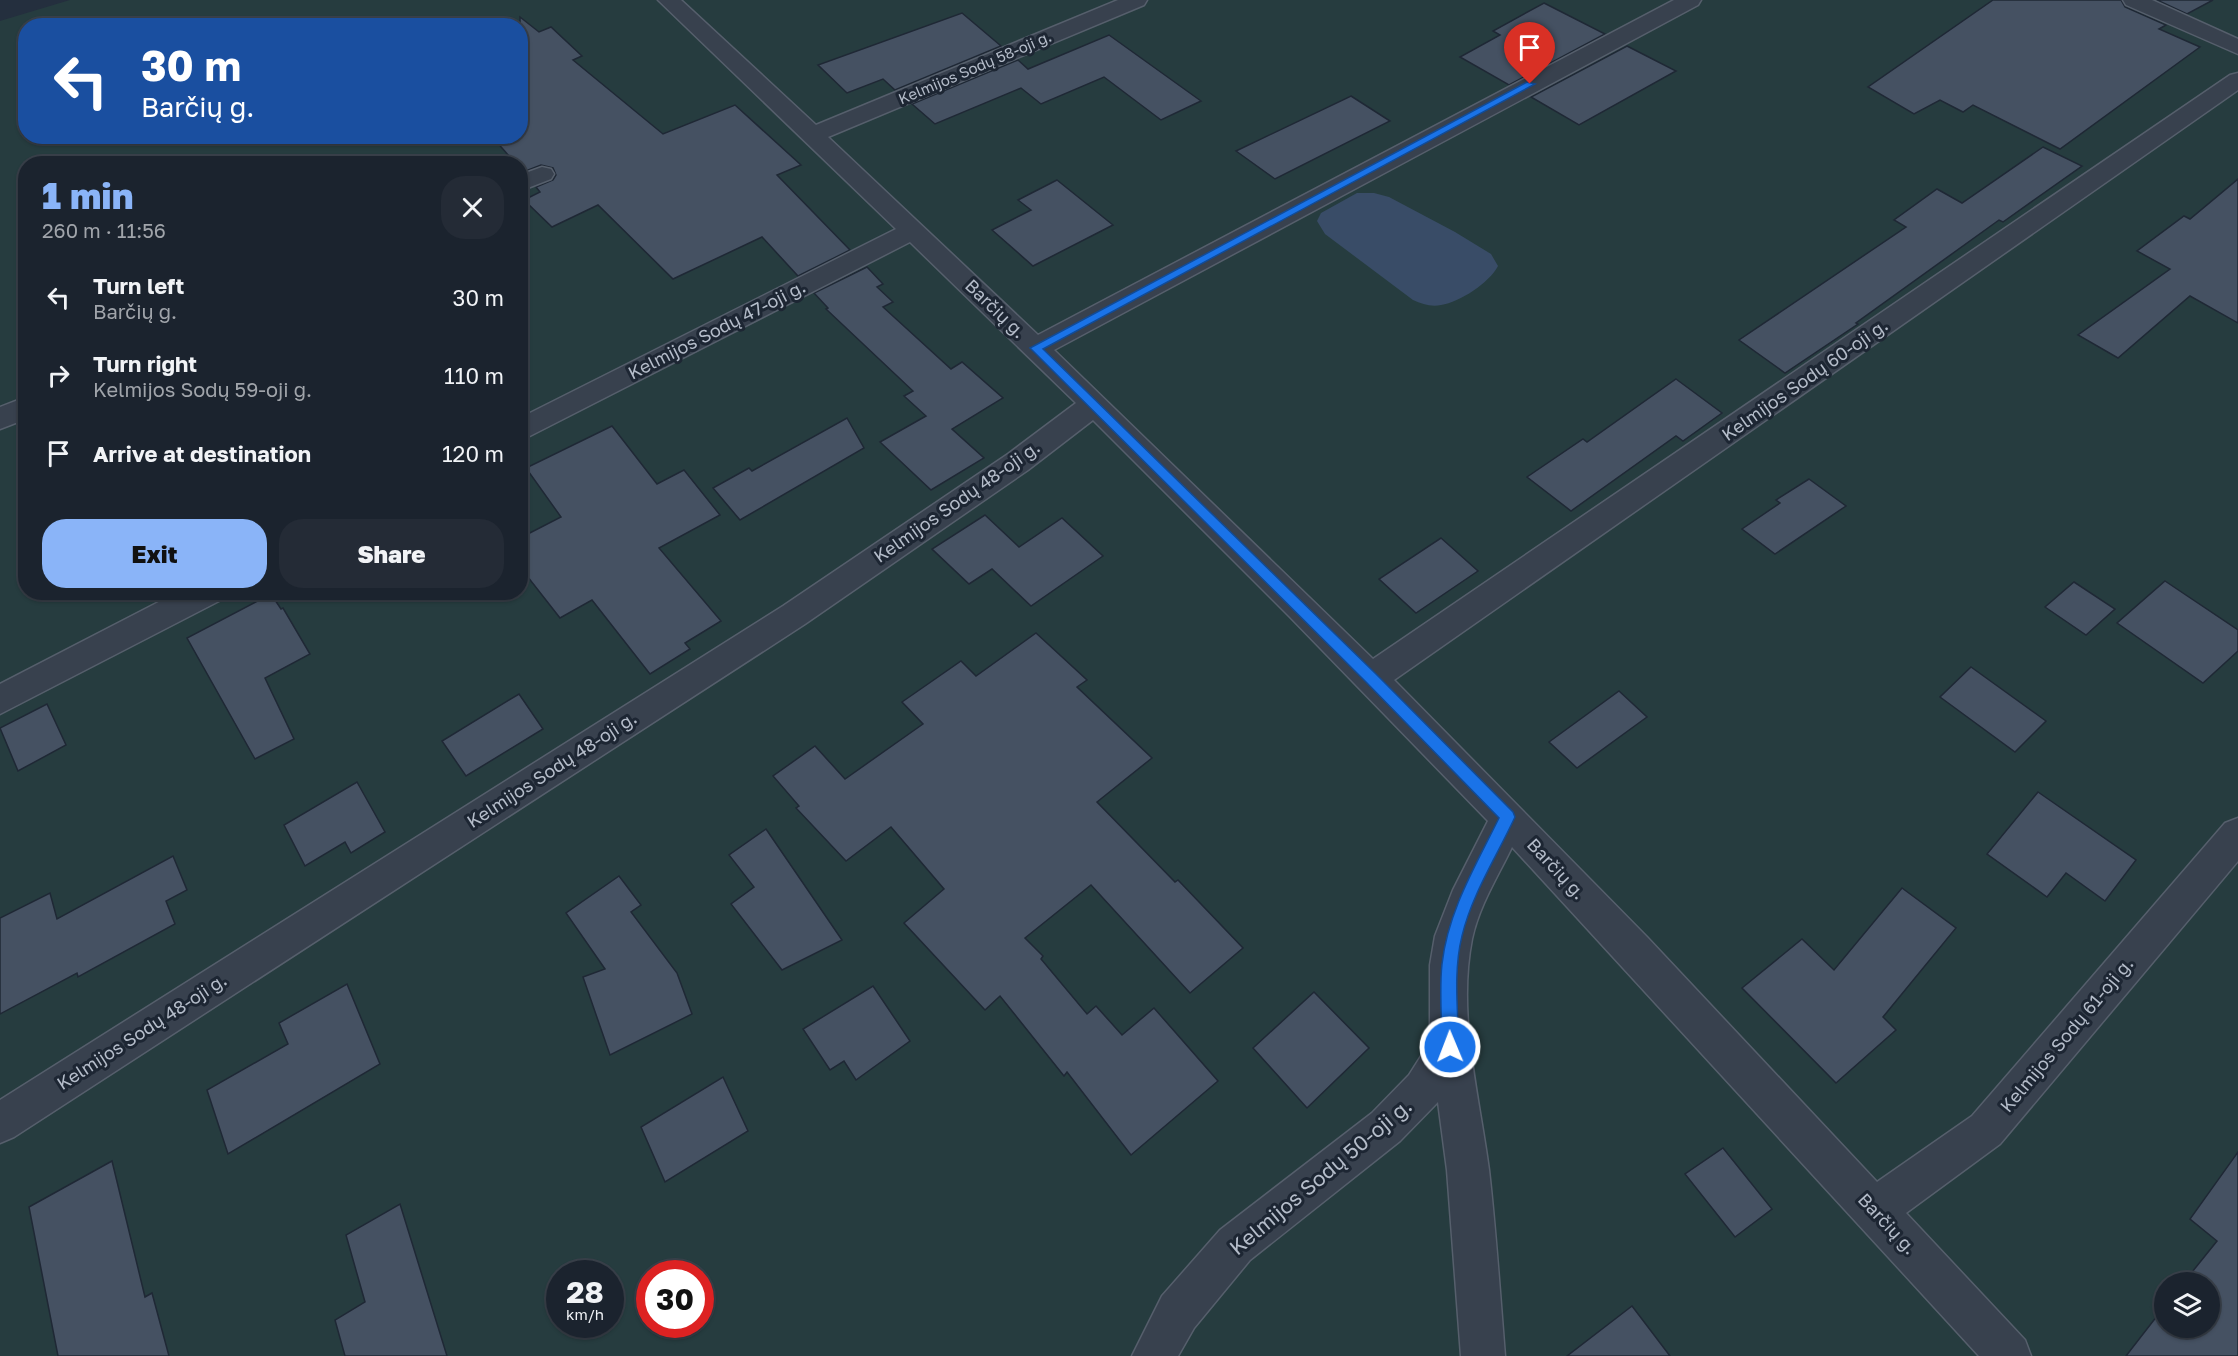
<!DOCTYPE html>
<meta charset="utf-8">
<style>
body{margin:0;font-family:"Golos Text",sans-serif;background:#242b36;color:#f1f3f6;height:100vh;display:flex;flex-direction:column;font-size:22px;white-space:nowrap}
*{box-sizing:border-box;margin:0}
p{font-size:20px;color:#a0a4aa}
.icon{flex:none;width:33px;height:33px;fill:none;stroke:currentColor;stroke-width:2;stroke-linecap:round;stroke-linejoin:round}
.map{position:relative;flex:1;overflow:hidden}
.details{position:absolute;left:18px;top:156px;width:510px;height:444px;display:flex;flex-direction:column;background:#1b232e;border-radius:24px;box-shadow:0 2px 4px #0004,0 0 0 2px #39404a}
.details>*{flex:none}
.guide{position:absolute;left:18px;top:18px;width:510px;height:126px;border-radius:24px;box-shadow:0 2px 4px #0004,0 0 0 2px #39404a;background:#1a4fa0;color:#fff;overflow:hidden}
.fabs{position:absolute;left:2154px;top:1272px;display:grid;gap:12px}
.fabs a{display:grid;place-items:center;width:66px;height:66px;border-radius:50%;background:#1b232e;box-shadow:0 2px 4px #0004,0 0 0 2px #39404a;font-size:30px}
.speed{position:absolute;left:546px;top:1260px;display:flex;gap:12px;font-size:30px;font-weight:700;text-align:center}
.speed>*{display:grid;place-content:center;width:78px;height:78px;border-radius:50%;background:#1b232e;box-shadow:0 2px 4px #0004,0 0 0 2px #39404a;line-height:1}
.speed small{font-size:15px;font-weight:400}
.speed .limit{border:9px solid #d22;background:#fff;color:#111}
.pin{position:absolute;display:grid;place-items:center;width:51px;height:51px;color:#fff;margin:-62px -26px;border-radius:50% 50% 50% 0;rotate:-45deg;box-shadow:0 0 6px #0007}
.pin .icon{rotate:45deg}
.me{position:absolute;width:66px;margin:-33px;rotate:359deg;stroke-linejoin:round;filter:drop-shadow(0 0 4px #0008)}
.turn{display:flex;align-items:center;gap:21px;height:126px;padding:0 24px;font-size:27px}
.turn .icon{width:78px;height:78px;stroke-width:2.5}
.turn b{display:block;font-size:42px;line-height:51px}
.round{display:grid;place-items:center;flex:none;width:63px;height:63px;border-radius:24px;background:#242b36}
.head{display:flex;align-items:center;justify-content:space-between;height:102px;padding:0 24px}
h1{font-size:36px;font-weight:800;line-height:45px;color:#8ab4f8}
.primary-button{display:flex;gap:12px;margin-top:auto;padding:12px 24px}
.primary-button a{flex:1;height:69px;border-radius:24px;background:#8ab4f8;color:#111;font-size:24px;font-weight:800;line-height:69px;text-align:center}
.primary-button a+a{background:#242b36;color:#f1f3f6}
ul{padding:0;list-style:none}
li{display:flex;align-items:center;gap:18px;height:78px;padding:0 24px}
li div{flex:1}
li b{display:block;font-size:22px}
li em{font-style:normal}
.map>svg:first-child{display:block}
.green{fill:#263c3f;fill-rule:evenodd}
.water{fill:#394c67}
.building{fill:#455162;stroke:#1f2835;stroke-width:1.5}
.lines{fill:none;stroke-linecap:round;stroke-linejoin:round}
.street-casing{stroke:#565f6c;stroke-width:3}
.street{fill:#38414e;fill-rule:evenodd}
.route{fill:#1a73e8;stroke:#114b97;stroke-width:1.5}
.labels{text-anchor:middle;stroke-width:6;stroke-linejoin:round;paint-order:stroke}
.far-street-label{font-size:15px;fill:#b4bcc9;stroke:#1d2633}
.street-label{font-size:18px;fill:#b4bcc9;stroke:#1d2633}
.near-street-label{font-size:21px;fill:#b4bcc9;stroke:#1d2633}
</style>
<div class="map">
<svg width="2238" height="1356" viewBox="0 0 2238 1356">
<rect width="100%" height="100%" fill="#242f3e"/>
<path class="green" d="M 70,0 L 2238,0 L 2238,1356 L 0,1356 L 0,21 ZM 26,26 L 520,26 L 520,136 L 26,136 ZM 26,164 L 520,164 L 520,592 L 26,592 ZM 560,1274 L 610,1274 L 610,1324 L 560,1324 ZM 650,1274 L 700,1274 L 700,1324 L 650,1324 ZM 2164,1282 L 2210,1282 L 2210,1328 L 2164,1328 Z"/>
<path class="water" d="M 1357,193 L 1374,193 L 1389,197 L 1455,232 L 1491,254 L 1498,266 C 1489,283 1460,302 1441,305 C 1431,307 1422,304 1413,300 L 1325,234 L 1317,221 L 1321,213 Z"/>
<g class="building">
<polygon points="1993,0 2121,0 2125,7 2166,25 2159,29 2200,47 2060,149 1973,105 1963,112 1940,100 1914,114 1868,87"/>
<polygon points="2157,0 2213,0 2187,14"/>
<polygon points="1544,3 1605,34 1509,85 1460,57 1500,35 1493,31"/>
<polygon points="962,13 1001,46 895,90 883,79 847,93 818,65"/>
<polygon points="520,17 539,32 551,27 582,56 573,60 663,134 735,105 801,165 777,175 850,250 798,276 762,237 673,279 598,205 552,227 524,200 540,192 536,187 553,180 556,175 553,168 541,165 523,172 520,164 516,164 495,140 503,136 520,136"/>
<polygon points="1109,35 1201,101 1161,120 1104,77 1041,104 1021,88 935,124 912,104 1018,60 1028,69"/>
<polygon points="1627,46 1676,71 1579,125 1531,97"/>
<polygon points="1351,96 1390,121 1275,179 1236,151"/>
<polygon points="2043,147 2082,166 2003,222 1999,220 1856,323 1858,324 1785,373 1739,340 1906,227 1894,220 1937,189 1962,203"/>
<polygon points="2238,179 2238,323 2190,296 2118,358 2078,335 2170,269 2137,251 2184,216 2190,219"/>
<polygon points="1057,180 1113,225 1033,266 992,230 1031,210 1018,200"/>
<polygon points="867,267 883,284 877,287 893,302 883,307 951,369 962,362 1003,398 952,429 984,458 931,490 880,442 926,416 904,396 913,391 826,309 828,308 814,293"/>
<polygon points="1676,379 1722,413 1683,441 1676,436 1571,511 1527,477 1583,439 1587,442"/>
<polygon points="847,418 864,448 740,520 713,488 749,468 752,471"/>
<polygon points="612,426 657,484 684,470 720,515 659,548 721,621 685,643 690,649 650,674 592,600 560,618 520,567 520,538 561,517 526,468"/>
<polygon points="1809,479 1846,506 1775,554 1742,529 1780,503 1776,500"/>
<polygon points="985,515 1019,547 1062,518 1103,556 1031,606 992,569 969,584 932,549"/>
<polygon points="1441,538 1478,571 1416,613 1379,579"/>
<polygon points="2165,581 2238,630 2238,651 2203,683 2117,623"/>
<polygon points="2074,582 2115,609 2086,635 2045,607"/>
<polygon points="271,594 281,609 283,608 310,654 265,678 294,739 255,759 187,638"/>
<polygon points="1036,633 1087,680 1077,687 1152,758 1097,802 1175,882 1178,880 1243,948 1190,993 1091,885 1025,938 1043,956 1041,959 1087,1014 1096,1006 1122,1035 1154,1008 1218,1081 1131,1155 1067,1072 1064,1076 1000,996 985,1010 904,923 944,889 891,827 846,861 796,808 799,806 773,776 815,746 845,779 923,724 902,702 961,661 976,676"/>
<polygon points="1971,667 2046,721 2015,752 1940,697"/>
<polygon points="1619,691 1647,717 1577,768 1549,742"/>
<polygon points="519,694 543,729 466,776 442,741"/>
<polygon points="47,704 66,745 18,771 0,728"/>
<polygon points="357,782 385,832 351,853 345,842 305,866 284,825"/>
<polygon points="2038,792 2136,860 2105,901 2066,873 2047,897 1987,854"/>
<polygon points="766,829 842,940 782,970 731,904 754,887 729,855"/>
<polygon points="173,856 187,890 166,901 175,924 78,977 77,973 0,1014 0,918 50,893 57,919"/>
<polygon points="619,876 641,905 631,912 677,973 692,1014 610,1055 583,977 605,969 566,913"/>
<polygon points="1902,888 1956,928 1883,1017 1896,1030 1836,1083 1742,988 1802,939 1834,970"/>
<polygon points="347,984 380,1064 228,1154 207,1090 288,1044 279,1023"/>
<polygon points="873,986 910,1041 856,1080 844,1061 830,1070 803,1029"/>
<polygon points="1314,992 1369,1048 1307,1108 1253,1048"/>
<polygon points="723,1077 748,1131 665,1182 641,1127"/>
<polygon points="1723,1148 1772,1209 1735,1237 1685,1174"/>
<polygon points="2238,1152 2238,1356 2126,1356 2164,1307 2164,1328 2210,1328 2210,1282 2184,1282 2217,1241 2190,1219"/>
<polygon points="112,1161 145,1297 152,1293 169,1356 58,1356 29,1207"/>
<polygon points="400,1204 447,1356 345,1356 335,1320 365,1302 346,1235"/>
<polygon points="1632,1306 1670,1356 1567,1356"/>
</g>
<g class="lines">
<g class="street-casing">
<g id="street">
<path d="M 658,0 L 681,0 L 816,125 L 1118,0 L 1147,0 L 1144,5 L 828,137 L 1038,335 L 1674,0 L 1701,0 L 1698,5 L 1054,350 L 1373,659 L 2230,75 L 2238,73 L 2238,90 L 1394,680 L 1647,937 L 1877,1182 L 1972,1116 L 2225,823 L 2238,818 L 2238,861 L 2000,1144 L 1906,1213 L 2025,1340 L 2031,1356 L 1979,1356 L 1512,847 C 1498,876 1479,906 1472,939 C 1457,1015 1479,1094 1489,1170 C 1496,1231 1500,1294 1505,1356 L 1461,1356 L 1447,1170 L 1438,1102 L 1400,1141 L 1250,1260 L 1194,1328 L 1178,1356 L 1132,1356 L 1162,1296 L 1220,1230 L 1372,1113 L 1409,1075 L 1430,1042 L 1430,965 L 1435,936 L 1453,890 L 1488,821 L 1290,617 L 1093,420 L 1028,470 L 805,624 L 14,1137 L 0,1143 L 0,1100 L 783,606 L 1008,454 L 1076,403 L 910,242 L 520,441 L 520,418 L 896,229 Z"/>
<polygon points="2123,0 2152,0 2238,39 2238,54 2126,5"/>
<polygon points="542,167 551,169 554,174 551,179 520,191 520,175"/>
<polygon points="26,397 26,419 0,429 0,407"/>
<polygon points="178,592 223,592 219,601 0,714 0,684"/>
</g>
</g>
<use href="#street" class="street"/>
</g>
<path class="route" d="M 1527,82 L 1535,84 L 1043,349 L 1376,674 L 1513,812 L 1515,817 C 1497,856 1472,894 1462,936 C 1453,972 1458,1011 1459,1047 L 1456,1053 L 1450,1055 L 1445,1053 L 1442,1047 C 1442,1020 1439,991 1442,964 C 1448,911 1476,865 1499,818 L 1366,682 L 1030,348 Z"/>
<g class="labels">
<g class="far-street-label">
<text transform="translate(975 68) rotate(-23)" y="5">Kelmijos Sodų 58-oji g.</text>
</g>
<g class="street-label">
<text transform="translate(995 309) rotate(44)" y="6">Barčių g.</text>
<text transform="translate(717 330) rotate(-27)" y="6">Kelmijos Sodų 47-oji g.</text>
<text transform="translate(1805 380) rotate(-35)" y="6">Kelmijos Sodų 60-oji g.</text>
<text transform="translate(957 502) rotate(-35)" y="6">Kelmijos Sodų 48-oji g.</text>
<text transform="translate(552 770) rotate(-33)" y="6">Kelmijos Sodų 48-oji g.</text>
<text transform="translate(1556 869) rotate(47)" y="6">Barčių g.</text>
<text transform="translate(142 1032) rotate(-33)" y="6">Kelmijos Sodų 48-oji g.</text>
<text transform="translate(2067 1035) rotate(-50)" y="6">Kelmijos Sodų 61-oji g.</text>
<text transform="translate(1887 1224) rotate(47)" y="6">Barčių g.</text>
</g>
<g class="near-street-label">
<text transform="translate(1321 1177) rotate(-40)" y="7">Kelmijos Sodų 50-oji g.</text>
</g>
</g>
</svg>
<div class="fabs">
<a><svg class="icon" aria-label="layers" viewBox="0 0 24 24"><path d="M12 4l9 5-9 5-9-5zM3 14l9 5 9-5"/></svg></a>
</div>
<div class="speed"><div>28<small>km/h</small></div><div class="limit">30</div></div>
<div class="pin" style="left:1530px;top:84px;background:#d93025"><svg class="icon" aria-label="arrive" viewBox="0 0 24 24"><path d="M6 21V4h12l-3 4 3 4H6"/></svg></div>
<svg class="me" style="left:1450px;top:1047px" viewBox="-20 -20 40 40"><circle r="17" fill="#1a73e8" stroke="#fff" stroke-width="3"/><path d="M0-11L8 9 0 5-8 9z" fill="#fff"/></svg>
<div class="guide">
<div class="turn"><svg class="icon" aria-label="left" viewBox="0 0 24 24"><path d="M17 20v-9H6M10 6l-5 5 5 5"/></svg><div><b>30 m</b>Barčių g.</div></div>
</div>
<section class="details">
<div class="head"><div><h1>1 min</h1><p>260 m · 11:56</p></div><a class="round"><svg class="icon" aria-label="close" viewBox="0 0 24 24"><path d="M6 6l12 12M18 6L6 18"/></svg></a></div>
<ul>
<li><svg class="icon" aria-label="left" viewBox="0 0 24 24"><path d="M17 20v-9H6M10 6l-5 5 5 5"/></svg><div><b>Turn left</b><p>Barčių g.</p></div><em>30 m</em></li>
<li><svg class="icon" aria-label="right" viewBox="0 0 24 24"><path d="M7 20v-9h11M14 6l5 5-5 5"/></svg><div><b>Turn right</b><p>Kelmijos Sodų 59-oji g.</p></div><em>110 m</em></li>
<li><svg class="icon" aria-label="arrive" viewBox="0 0 24 24"><path d="M6 21V4h12l-3 4 3 4H6"/></svg><div><b>Arrive at destination</b></div><em>120 m</em></li>
</ul>
<div class="primary-button"><a>Exit</a><a>Share</a></div>
</section>
</div>
